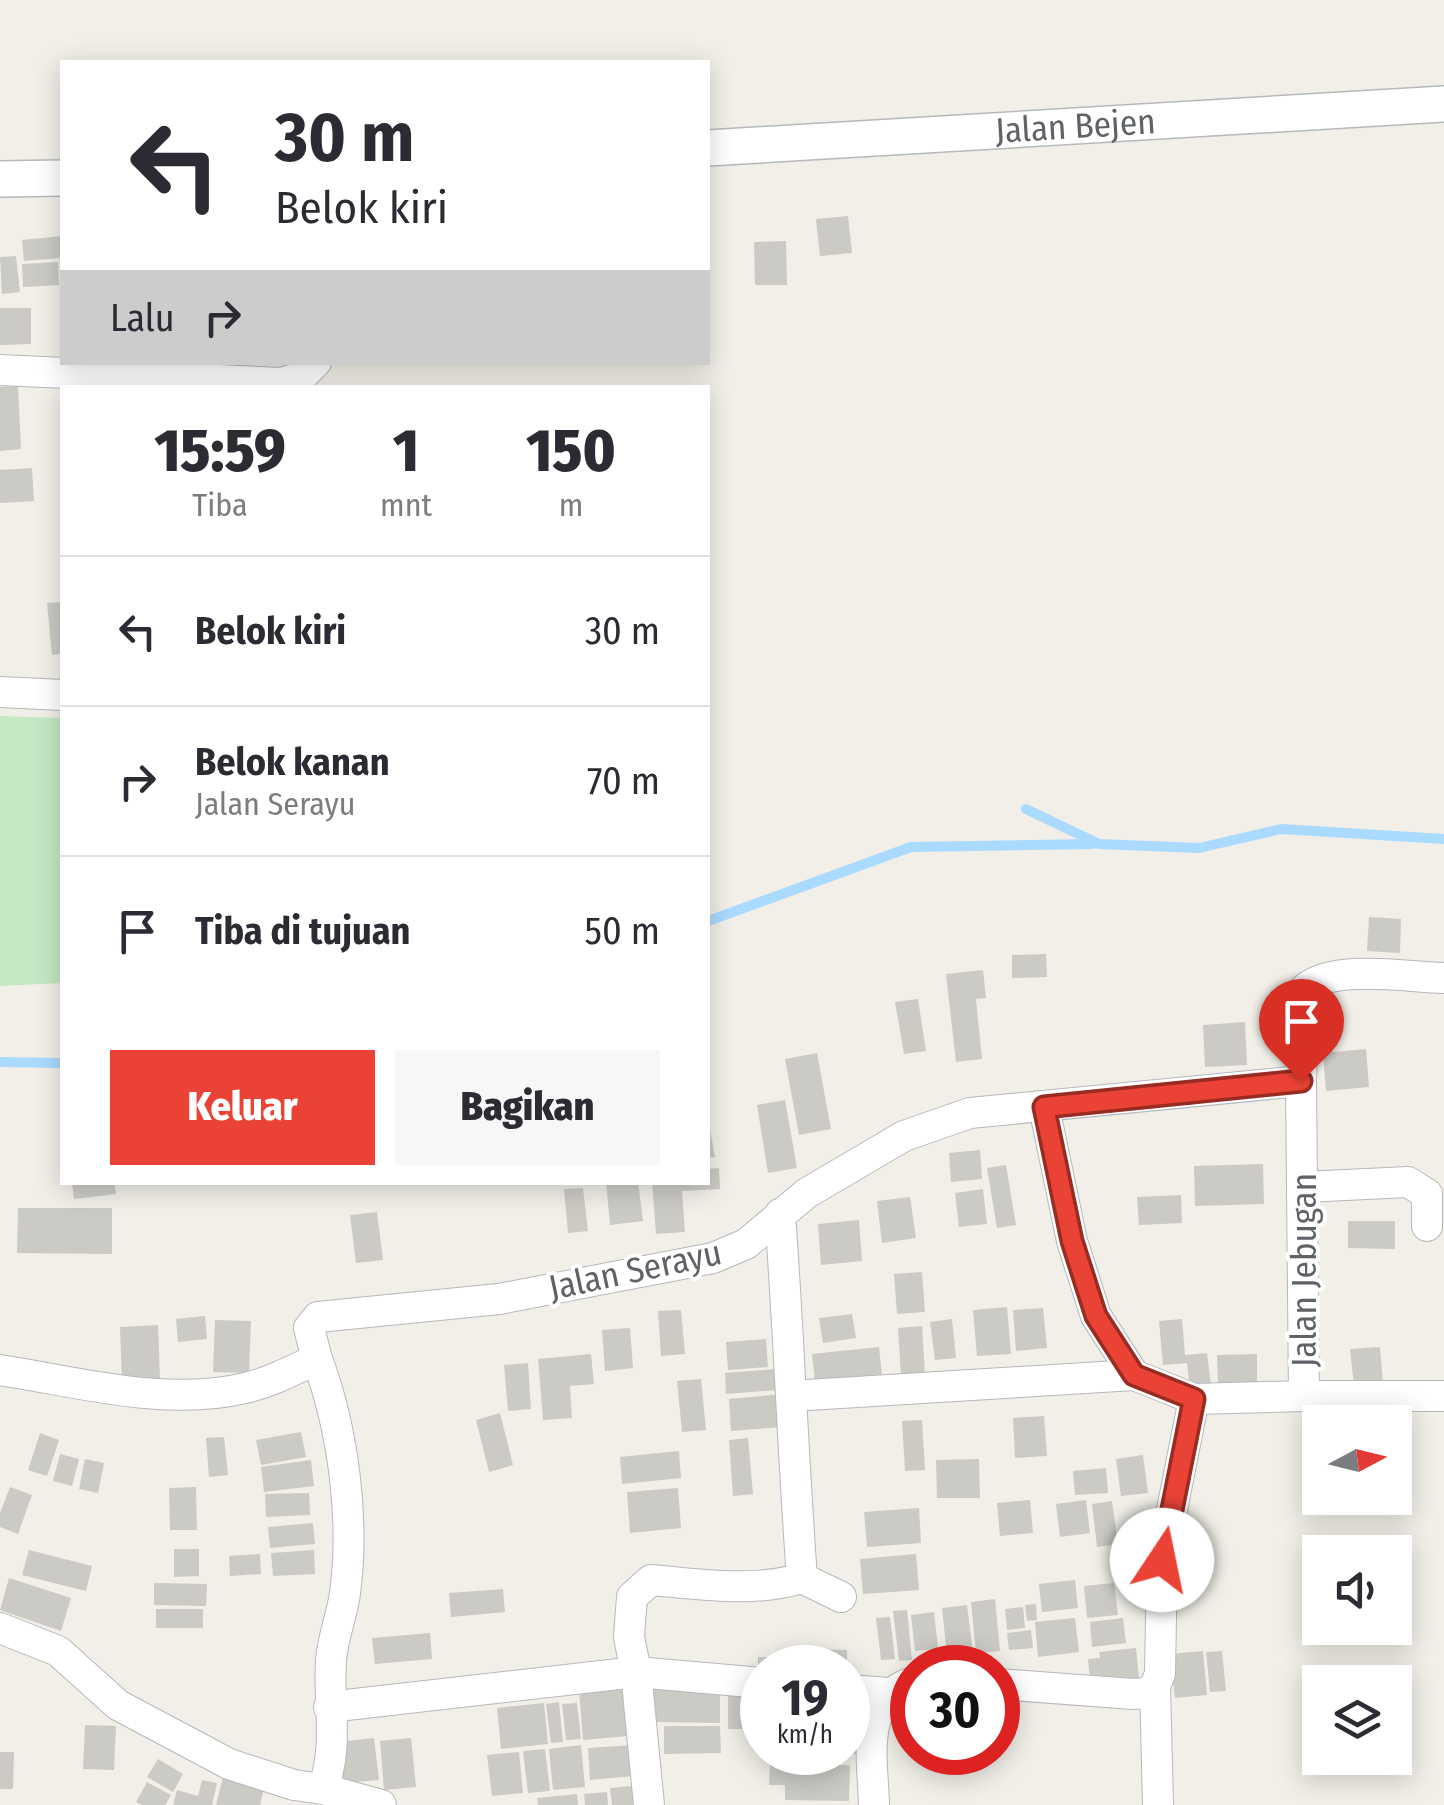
<!DOCTYPE html>
<html lang="id">
<style>
body{margin:0;font-family:"Fira Sans Condensed",sans-serif;background:#f7f7f7;color:#2b2b33;height:100vh;display:flex;flex-direction:column;font-size:38px;white-space:nowrap}
*{box-sizing:border-box;margin:0}
p{font-size:32px;color:#7c7c81}
.icon{flex:none;width:55px;height:55px;fill:none;stroke:currentColor;stroke-width:2;stroke-linecap:round;stroke-linejoin:round}
.map{position:relative;flex:1;overflow:hidden}
.panel{position:absolute;left:60px;top:385px;width:650px;height:800px;display:flex;flex-direction:column;background:#fff;border-radius:0px;box-shadow:0 5px 25px #0003}
.panel>*{flex:none}
.banner{position:absolute;left:60px;top:60px;width:650px;height:305px;border-radius:0px;box-shadow:0 5px 25px #0003;background:#fff;color:#2b2b33;overflow:hidden}
.needle{width:65px;rotate:83deg}
.buttons{position:absolute;left:1302px;top:1405px;display:grid;gap:20px}
.buttons a{display:grid;place-items:center;width:110px;height:110px;border-radius:0px;background:#fff;box-shadow:0 5px 25px #0003;font-size:50px}
.speed{position:absolute;left:740px;top:1645px;display:flex;gap:20px;font-size:50px;font-weight:700;text-align:center}
.speed>*{display:grid;place-content:center;width:130px;height:130px;border-radius:50%;background:#fff;box-shadow:0 5px 25px #0003;line-height:1}
.speed small{font-size:25px;font-weight:400}
.speed .limit{border:15px solid #d22;background:#fff;color:#111}
.pin{position:absolute;display:grid;place-items:center;width:85px;height:85px;color:#fff;margin:-102px -42px;border-radius:50% 50% 50% 0;rotate:-45deg;box-shadow:0 0 10px #0007}
.pin .icon{rotate:45deg}
.me{position:absolute;width:110px;margin:-55px;rotate:11deg;stroke-linejoin:round;filter:drop-shadow(0 0 8px #0008)}
.turn{display:flex;align-items:center;gap:35px;height:210px;padding:0 50px;font-size:45px}
.turn .icon{width:130px;height:130px;stroke-width:2.5}
.turn b{display:block;font-size:70px;line-height:85px}
.then{display:flex;align-items:center;height:95px;padding:0 50px;background:#0003;gap:20px;font-size:38px}
.eta{display:flex;justify-content:space-evenly;align-items:center;height:170px;text-align:center}
.eta b{font-size:60px;font-weight:800;line-height:70px}
.button{display:flex;gap:20px;margin-top:auto;padding:20px 50px}
.button a{flex:1;height:115px;border-radius:0px;background:#ea4335;color:#fff;font-size:40px;font-weight:800;line-height:115px;text-align:center}
.button a+a{background:#f7f7f7;color:#2b2b33}
ul{padding:0;list-style:none}
li{display:flex;align-items:center;gap:30px;height:150px;padding:0 50px;border-top:2px solid #e1e1e2}
li div{flex:1}
li b{display:block;font-size:38px}
li em{font-style:normal}
.map>svg:first-child{display:block}
.green{fill:#c5e8c5}
.lines{fill:none;stroke-linecap:round;stroke-linejoin:round}
.stream{stroke:#aadaff;stroke-width:10}
.building{fill:#cccac5}
.minor-casing{stroke:#b5b8bc;stroke-width:32}
.tertiary-casing{stroke:#b5b8bc;stroke-width:38}
.minor{stroke:#fff;stroke-width:30}
.tertiary{stroke:#fff;stroke-width:35}
.route-casing{stroke:#982c22;stroke-width:25}
.route{stroke:#ea4335;stroke-width:18}
.labels{text-anchor:middle;stroke-width:8;stroke-linejoin:round;paint-order:stroke}
.street-label{font-size:35px;fill:#5f6368;stroke:#fff}
</style>
<div class="map">
<svg width="1444" height="1805" viewBox="0 0 1444 1805">
<rect width="100%" height="100%" fill="#f1efe8"/>
<polygon class="green" points="0,716 62,718 62,983 0,986"/>
<g class="lines">
<g class="stream">
<polyline points="1026,809 1099,844 1199,848 1281,829 1444,839"/>
<polyline points="708,921 911,847 1093,844"/>
<polyline points="0,1062 62,1063"/>
</g>
</g>
<g class="building">
<polygon points="848,216 852,253 820,256 816,219"/>
<polygon points="62,236 62,258 24,261 22,240"/>
<polygon points="786,241 787,285 755,285 754,242"/>
<polygon points="16,256 20,292 2,294 0,257"/>
<polygon points="58,262 59,285 23,287 22,264"/>
<polygon points="0,308 31,308 31,344 0,345"/>
<polygon points="18,386 21,449 0,451 0,387"/>
<polygon points="32,468 34,501 0,503 0,470"/>
<polygon points="62,602 62,654 52,655 47,603"/>
<polygon points="1369,917 1401,919 1400,953 1367,951"/>
<polygon points="1046,954 1047,977 1012,978 1012,955"/>
<polygon points="983,970 986,998 976,999 982,1059 956,1062 946,974"/>
<polygon points="918,999 926,1051 904,1054 895,1002"/>
<polygon points="1245,1022 1247,1065 1205,1067 1203,1025"/>
<polygon points="1366,1049 1369,1087 1326,1091 1323,1053"/>
<polygon points="817,1053 831,1129 799,1135 785,1059"/>
<polygon points="785,1100 797,1168 768,1173 757,1105"/>
<polygon points="708,1119 715,1157 708,1158"/>
<polygon points="980,1150 982,1179 951,1182 949,1153"/>
<polygon points="1263,1164 1264,1204 1195,1206 1194,1166"/>
<polygon points="1006,1165 1016,1225 997,1228 987,1168"/>
<polygon points="719,1168 720,1189 682,1191 685,1232 656,1234 652,1182 708,1182 708,1169"/>
<polygon points="72,1182 114,1182 116,1194 74,1199"/>
<polygon points="606,1182 638,1182 643,1221 610,1225"/>
<polygon points="583,1188 588,1231 568,1233 564,1189"/>
<polygon points="983,1189 987,1224 959,1227 955,1193"/>
<polygon points="1181,1195 1182,1223 1139,1225 1137,1197"/>
<polygon points="910,1197 916,1238 882,1243 877,1201"/>
<polygon points="18,1208 112,1208 112,1254 17,1253"/>
<polygon points="377,1212 383,1260 356,1263 350,1215"/>
<polygon points="859,1220 862,1261 821,1265 818,1224"/>
<polygon points="1348,1221 1395,1221 1395,1249 1348,1248"/>
<polygon points="922,1272 925,1312 897,1314 894,1274"/>
<polygon points="1007,1307 1011,1354 977,1356 973,1310"/>
<polygon points="1043,1308 1047,1348 1016,1351 1013,1310"/>
<polygon points="681,1310 685,1354 661,1356 658,1311"/>
<polygon points="852,1314 856,1338 823,1343 819,1318"/>
<polygon points="205,1316 207,1339 178,1342 176,1319"/>
<polygon points="952,1319 956,1358 935,1360 930,1322"/>
<polygon points="1182,1319 1185,1355 1207,1353 1211,1386 1190,1388 1187,1363 1163,1365 1159,1321"/>
<polygon points="215,1320 251,1321 249,1373 213,1372"/>
<polygon points="158,1325 160,1380 122,1382 120,1327"/>
<polygon points="922,1326 925,1375 901,1376 898,1328"/>
<polygon points="630,1328 633,1368 605,1371 602,1330"/>
<polygon points="766,1339 768,1367 728,1370 726,1342"/>
<polygon points="879,1347 882,1376 815,1382 812,1354"/>
<polygon points="1380,1347 1383,1384 1354,1386 1350,1349"/>
<polygon points="591,1354 594,1384 570,1386 572,1418 543,1420 538,1359"/>
<polygon points="1257,1354 1257,1382 1218,1383 1217,1355"/>
<polygon points="528,1363 531,1409 508,1411 504,1365"/>
<polygon points="776,1369 778,1390 726,1394 725,1373"/>
<polygon points="701,1379 706,1430 682,1432 677,1381"/>
<polygon points="781,1394 783,1427 731,1431 729,1399"/>
<polygon points="500,1413 513,1465 489,1472 476,1420"/>
<polygon points="1044,1416 1047,1456 1015,1458 1013,1418"/>
<polygon points="922,1420 925,1470 905,1471 902,1421"/>
<polygon points="301,1432 306,1457 261,1465 256,1440"/>
<polygon points="40,1433 59,1440 47,1476 28,1470"/>
<polygon points="224,1437 228,1475 209,1477 206,1438"/>
<polygon points="748,1438 753,1494 733,1496 729,1440"/>
<polygon points="679,1451 681,1478 622,1484 620,1457"/>
<polygon points="60,1454 79,1459 72,1486 53,1481"/>
<polygon points="1143,1455 1148,1493 1121,1496 1116,1459"/>
<polygon points="85,1459 104,1463 98,1493 79,1489"/>
<polygon points="979,1459 980,1498 937,1498 936,1460"/>
<polygon points="311,1460 314,1486 264,1492 261,1467"/>
<polygon points="1106,1468 1108,1493 1075,1495 1073,1471"/>
<polygon points="10,1487 32,1495 18,1534 0,1527 0,1513"/>
<polygon points="196,1487 197,1530 170,1530 169,1488"/>
<polygon points="678,1488 681,1528 630,1533 627,1492"/>
<polygon points="309,1493 310,1515 266,1517 265,1494"/>
<polygon points="1030,1500 1033,1533 1000,1536 997,1503"/>
<polygon points="1086,1500 1090,1533 1060,1537 1056,1504"/>
<polygon points="1112,1501 1118,1544 1097,1547 1092,1504"/>
<polygon points="919,1508 921,1543 867,1547 864,1512"/>
<polygon points="313,1523 315,1544 270,1548 268,1527"/>
<polygon points="174,1549 199,1549 199,1576 174,1577"/>
<polygon points="29,1550 92,1566 86,1591 22,1575"/>
<polygon points="314,1550 315,1574 273,1576 271,1553"/>
<polygon points="260,1554 261,1574 230,1576 229,1556"/>
<polygon points="916,1554 919,1590 863,1594 860,1559"/>
<polygon points="9,1578 71,1598 61,1631 0,1610"/>
<polygon points="1075,1580 1078,1608 1042,1612 1039,1584"/>
<polygon points="154,1583 207,1584 206,1606 154,1605"/>
<polygon points="1114,1583 1118,1615 1087,1618 1084,1586"/>
<polygon points="503,1589 505,1612 451,1617 449,1593"/>
<polygon points="995,1599 1000,1651 976,1653 971,1602"/>
<polygon points="1036,1604 1037,1620 1027,1621 1025,1605"/>
<polygon points="967,1605 973,1652 947,1655 942,1608"/>
<polygon points="1023,1607 1025,1628 1007,1630 1005,1609"/>
<rect x="156" y="1609" width="47" height="19"/>
<polygon points="907,1610 912,1660 899,1661 893,1611"/>
<polygon points="934,1612 938,1649 915,1651 911,1615"/>
<polygon points="890,1617 895,1659 881,1660 876,1618"/>
<polygon points="1075,1618 1079,1652 1038,1657 1035,1622"/>
<polygon points="1123,1618 1126,1643 1092,1647 1090,1622"/>
<polygon points="1031,1630 1033,1648 1009,1650 1007,1633"/>
<polygon points="430,1633 432,1659 375,1664 372,1638"/>
<polygon points="1136,1648 1139,1678 1102,1682 1090,1678 1088,1659 1100,1658 1099,1652"/>
<polygon points="804,1649 847,1650 847,1668 804,1668"/>
<polygon points="1203,1651 1207,1695 1175,1698 1170,1654"/>
<polygon points="1222,1651 1226,1691 1210,1692 1206,1652"/>
<polygon points="758,1657 798,1657 798,1668 762,1668 762,1679 758,1679"/>
<polygon points="625,1686 629,1736 583,1740 579,1690"/>
<polygon points="654,1687 720,1687 720,1723 653,1722"/>
<polygon points="728,1695 758,1695 757,1729 728,1729"/>
<polygon points="559,1702 563,1742 551,1743 546,1704"/>
<polygon points="544,1703 548,1744 501,1749 497,1708"/>
<polygon points="577,1703 581,1739 566,1740 562,1704"/>
<polygon points="848,1706 867,1707 866,1754 848,1754"/>
<polygon points="85,1725 116,1726 114,1770 83,1769"/>
<polygon points="664,1726 720,1726 721,1753 664,1754"/>
<polygon points="374,1738 379,1780 344,1783 339,1742"/>
<polygon points="411,1738 416,1787 384,1790 380,1741"/>
<polygon points="581,1745 585,1787 553,1790 549,1749"/>
<polygon points="632,1745 634,1776 590,1780 588,1748"/>
<polygon points="545,1749 550,1791 528,1793 523,1751"/>
<polygon points="0,1752 14,1752 13,1789 0,1789"/>
<polygon points="519,1752 523,1793 492,1796 487,1755"/>
<polygon points="158,1759 183,1774 173,1792 147,1777"/>
<polygon points="770,1761 784,1761 784,1764 850,1765 849,1801 785,1800 785,1785 769,1785"/>
<polygon points="223,1777 264,1788 260,1805 216,1805"/>
<polygon points="202,1780 217,1783 212,1805 173,1805 177,1790 198,1796"/>
<polygon points="147,1782 171,1795 165,1805 142,1805 136,1802"/>
<polygon points="641,1785 643,1805 612,1805 610,1788"/>
<polygon points="607,1792 608,1805 585,1805 584,1794"/>
<polygon points="577,1794 578,1805 538,1805 537,1798"/>
</g>
<g class="lines">
<g class="minor-casing">
<g id="minor">
<polyline points="0,370 281,383 301,377 316,362"/>
<polyline points="0,692 62,695"/>
<path d="M 1301,1081 L 1305,989 C 1333,964 1406,977 1444,978"/>
<polyline points="1044,1107 1072,1241 1096,1316 1134,1375"/>
<polyline points="1304,1187 1408,1182 1427,1194 1427,1226"/>
<path d="M 780,1214 C 789,1335 793,1457 802,1578 L 841,1597"/>
<path d="M 317,1359 C 343,1429 355,1518 345,1593 C 342,1616 333,1636 331,1660 C 328,1707 339,1744 323,1789"/>
<path d="M 0,1370 C 78,1382 167,1407 245,1388 C 271,1382 293,1370 317,1359 L 309,1328 L 318,1317 L 499,1299 L 713,1258 L 746,1244 L 807,1193 L 904,1136 L 970,1113 L 1301,1081 L 1304,1396 L 1444,1396"/>
<polyline points="791,1396 1134,1375 1194,1399 1162,1560 1160,1674 1155,1686 1147,1693 1133,1694 998,1684"/>
<polyline points="1194,1399 1304,1396"/>
<polyline points="0,1628 58,1651 118,1705 229,1764 294,1785 323,1789 381,1805"/>
<polyline points="1155,1686 1158,1805"/>
<polyline points="848,1690 889,1693"/>
<path d="M 329,1707 L 636,1672 L 629,1637 L 632,1597 L 651,1580 C 701,1584 753,1593 802,1578"/>
<polyline points="649,1805 636,1672 762,1683"/>
<path d="M 874,1805 C 873,1759 859,1701 912,1682"/>
</g>
</g>
<g class="tertiary-casing">
<g id="tertiary">
<path id="s1" d="M 708,148 L 1444,104"/>
<polyline points="0,179 62,178"/>
</g>
</g>
<use href="#minor" class="minor"/>
<use href="#tertiary" class="tertiary"/>
</g>
<g class="lines">
<g class="route-casing">
<polyline id="route" points="1162,1560 1194,1399 1134,1375 1096,1316 1072,1241 1044,1107 1301,1081"/>
</g>
<use href="#route" class="route"/>
</g>
<g class="labels">
<g class="street-label">
<text dy="12" stroke="none"><textPath href="#s1" startOffset="368">Jalan Bejen</textPath></text>
<text transform="translate(635 1270) rotate(-12)" y="12">Jalan Serayu</text>
<text transform="translate(1304 1270) rotate(-90)" y="12">Jalan Jebugan</text>
</g>
</g>
</svg>
<div class="buttons">
<a><svg class="needle" viewBox="-14 -14 28 28"><path d="M0-13l5 13h-10z" fill="#e53935"/><path d="M0 13l5-13h-10z" fill="#7c7c81"/></svg></a>
<a><svg class="icon" aria-label="sound" viewBox="0 0 24 24"><path d="M4 9h4l5-4v14l-5-4H4zM17 9q2 3 0 6"/></svg></a>
<a><svg class="icon" aria-label="layers" viewBox="0 0 24 24"><path d="M12 4l9 5-9 5-9-5zM3 14l9 5 9-5"/></svg></a>
</div>
<div class="speed"><div>19<small>km/h</small></div><div class="limit">30</div></div>
<div class="pin" style="left:1301px;top:1081px;background:#d93025"><svg class="icon" aria-label="arrive" viewBox="0 0 24 24"><path d="M6 21V4h12l-3 4 3 4H6"/></svg></div>
<svg class="me" style="left:1162px;top:1560px" viewBox="-20 -20 40 40"><circle r="19" fill="#fff"/><path d="M0-13L10 11 0 6-10 11z" fill="#ea4335"/></svg>
<div class="banner">
<div class="turn"><svg class="icon" aria-label="left" viewBox="0 0 24 24"><path d="M17 20v-9H6M10 6l-5 5 5 5"/></svg><div><b>30 m</b>Belok kiri</div></div>
<div class="then">Lalu<svg class="icon" aria-label="right" viewBox="0 0 24 24"><path d="M7 20v-9h11M14 6l5 5-5 5"/></svg></div>
</div>
<section class="panel">
<div class="eta">
<div><b>15:59</b><p>Tiba</p></div>
<div><b>1</b><p>mnt</p></div>
<div><b>150</b><p>m</p></div>
</div>
<ul>
<li><svg class="icon" aria-label="left" viewBox="0 0 24 24"><path d="M17 20v-9H6M10 6l-5 5 5 5"/></svg><div><b>Belok kiri</b></div><em>30 m</em></li>
<li><svg class="icon" aria-label="right" viewBox="0 0 24 24"><path d="M7 20v-9h11M14 6l5 5-5 5"/></svg><div><b>Belok kanan</b><p>Jalan Serayu</p></div><em>70 m</em></li>
<li><svg class="icon" aria-label="arrive" viewBox="0 0 24 24"><path d="M6 21V4h12l-3 4 3 4H6"/></svg><div><b>Tiba di tujuan</b></div><em>50 m</em></li>
</ul>
<div class="button"><a>Keluar</a><a>Bagikan</a></div>
</section>
</div>
